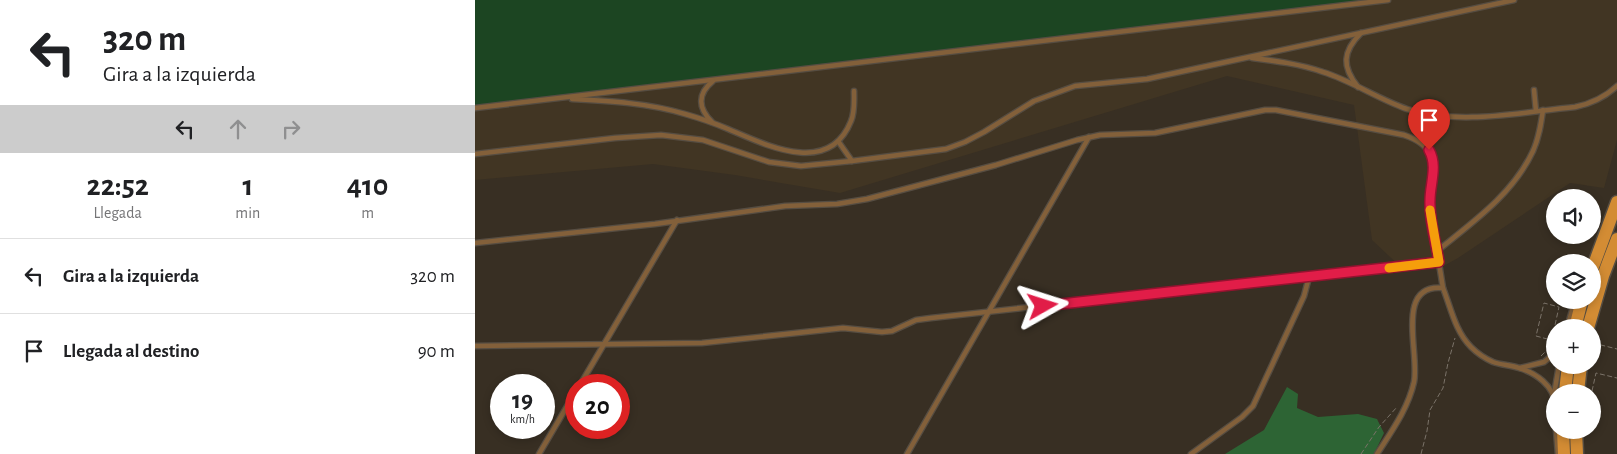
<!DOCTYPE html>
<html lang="es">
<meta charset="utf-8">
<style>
body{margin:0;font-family:"Alegreya Sans",sans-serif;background:#f6f6f6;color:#202124;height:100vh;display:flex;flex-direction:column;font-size:19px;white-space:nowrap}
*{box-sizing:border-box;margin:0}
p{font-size:16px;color:#757577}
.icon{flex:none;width:28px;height:28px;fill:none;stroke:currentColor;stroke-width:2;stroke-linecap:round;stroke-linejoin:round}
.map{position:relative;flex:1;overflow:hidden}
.side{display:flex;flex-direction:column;background:#fff;width:475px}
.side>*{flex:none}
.hud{background:#fff;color:#202124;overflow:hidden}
.buttons{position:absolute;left:1071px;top:189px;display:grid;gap:10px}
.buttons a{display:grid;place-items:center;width:55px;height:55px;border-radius:50%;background:#fff;box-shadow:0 2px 8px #0003;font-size:25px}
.speed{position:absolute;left:15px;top:374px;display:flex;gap:10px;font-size:25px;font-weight:700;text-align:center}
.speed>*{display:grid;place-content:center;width:65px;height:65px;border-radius:50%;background:#fff;box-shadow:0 2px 8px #0003;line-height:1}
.speed small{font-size:12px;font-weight:400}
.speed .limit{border:8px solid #d22;background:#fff;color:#111}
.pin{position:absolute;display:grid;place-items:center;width:42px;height:42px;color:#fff;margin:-51px -21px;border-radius:50% 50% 50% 0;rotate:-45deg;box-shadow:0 0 5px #0007}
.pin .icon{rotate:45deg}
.me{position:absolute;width:55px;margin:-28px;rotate:84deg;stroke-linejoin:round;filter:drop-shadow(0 0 4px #0008)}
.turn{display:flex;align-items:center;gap:18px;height:105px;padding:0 20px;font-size:22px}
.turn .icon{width:65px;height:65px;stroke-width:2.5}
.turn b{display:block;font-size:35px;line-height:42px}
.lanes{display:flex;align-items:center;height:48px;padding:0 20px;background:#0003;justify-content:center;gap:25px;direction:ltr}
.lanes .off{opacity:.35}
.eta{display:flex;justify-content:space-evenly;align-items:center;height:85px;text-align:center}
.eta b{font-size:30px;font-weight:700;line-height:35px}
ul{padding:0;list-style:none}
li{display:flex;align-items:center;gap:15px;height:75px;padding:0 20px;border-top:1px solid #e0e0e0}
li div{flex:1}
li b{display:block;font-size:19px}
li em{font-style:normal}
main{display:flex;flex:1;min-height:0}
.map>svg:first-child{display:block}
.built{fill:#413523}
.green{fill:#1c4522}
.forest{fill:#2d6434}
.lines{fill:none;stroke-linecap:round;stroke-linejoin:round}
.service-casing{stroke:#564d42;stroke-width:7}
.primary-casing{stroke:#564d42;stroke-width:15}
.path{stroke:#7b7369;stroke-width:1;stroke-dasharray:5 2.5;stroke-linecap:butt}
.service{stroke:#83603a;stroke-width:4.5}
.primary{stroke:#d38c34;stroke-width:12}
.route-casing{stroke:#92132f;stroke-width:12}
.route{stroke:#e11d48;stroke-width:9}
.slow{stroke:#f59e0b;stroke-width:9}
</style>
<main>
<section class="side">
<div class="hud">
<div class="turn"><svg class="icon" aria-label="left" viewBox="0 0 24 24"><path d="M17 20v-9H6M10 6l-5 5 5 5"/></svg><div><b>320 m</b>Gira a la izquierda</div></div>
<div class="lanes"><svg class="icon" aria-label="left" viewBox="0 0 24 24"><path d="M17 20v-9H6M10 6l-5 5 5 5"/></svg><svg class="icon off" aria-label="ahead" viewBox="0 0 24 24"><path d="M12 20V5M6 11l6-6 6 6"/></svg><svg class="icon off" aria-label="right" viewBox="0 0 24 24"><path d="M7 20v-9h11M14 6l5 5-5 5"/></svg></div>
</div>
<div class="eta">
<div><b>22:52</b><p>Llegada</p></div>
<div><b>1</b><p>min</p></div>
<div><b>410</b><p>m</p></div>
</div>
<ul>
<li><svg class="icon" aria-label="left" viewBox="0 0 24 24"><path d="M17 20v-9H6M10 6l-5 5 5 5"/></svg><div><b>Gira a la izquierda</b></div><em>320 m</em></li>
<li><svg class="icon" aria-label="arrive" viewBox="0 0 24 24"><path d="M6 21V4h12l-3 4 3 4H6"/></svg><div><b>Llegada al destino</b></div><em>90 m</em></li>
</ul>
</section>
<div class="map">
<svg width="1142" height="454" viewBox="0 0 1142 454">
<rect width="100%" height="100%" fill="#382f23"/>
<polygon class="built" points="0,0 1142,0 1142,140 1129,188 1095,183 983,258 965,268 930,271 897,240 879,105 752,76 365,193 260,175 178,164 0,180"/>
<polygon class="green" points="0,0 913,0 0,108"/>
<polygon class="forest" points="812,387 823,394 822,408 843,417 883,414 902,419 909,433 899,454 750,454 789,430"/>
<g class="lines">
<g class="service-casing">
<g id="service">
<path d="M 777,58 C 801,61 825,64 848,72 C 877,81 903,99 932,109 C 985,126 1046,112 1100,107 C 1115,104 1130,97 1142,86"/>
<path d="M 883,87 C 867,67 867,52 886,33"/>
<polyline points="1059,90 1061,111"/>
<path d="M 97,99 C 135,101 173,103 210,114 C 224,118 239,123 253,129 C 291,145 354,177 376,121 C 380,112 379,100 379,91"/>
<polyline points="0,108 913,0"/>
<path d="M 237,122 C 223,108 222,94 238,81"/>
<polyline points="363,141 377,161"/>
<polyline points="0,154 140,138 186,135 228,140 294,162 326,166 377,161 471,149 490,142 509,132 559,101 600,86 672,79 1039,0"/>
<path d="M 0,243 L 180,224 L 310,206 L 362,204 L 392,199 L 521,165 L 602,140 L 625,135 L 680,133 L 790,110 L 801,110 L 929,135 C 968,148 956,170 955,201 C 954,218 959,235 962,251"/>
<path d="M 968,288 L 962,251 C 998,222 1038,194 1058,151 C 1064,138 1066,124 1068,110"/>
<polyline points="1092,328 1100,300"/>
<polyline points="0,346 227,343 368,328 407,332 417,331 441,320 456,318 964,262"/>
<polyline points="1045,368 1069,362 1080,353"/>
<polyline points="105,385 202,220"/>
<polyline points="1079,395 1084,365"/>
<polyline points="1081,430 1083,454"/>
<polyline points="64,454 101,391"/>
<polyline points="432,454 614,137"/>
<polyline points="716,454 767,417 778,406 829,296 834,277"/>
<path d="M 902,454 C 916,432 933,409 939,382 C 945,354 919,283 968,288 C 976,308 980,331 996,347 C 1002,353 1009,358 1018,362 C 1026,365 1036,365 1044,368 C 1061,373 1079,386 1080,404"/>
</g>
</g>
<g class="primary-casing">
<g id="primary">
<polyline points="1118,267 1142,202"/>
<polyline points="1100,328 1107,300"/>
<polyline points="1113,328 1128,276 1142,239"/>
<polyline points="1090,392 1093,365"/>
<polyline points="1103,392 1106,365"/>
<polyline points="1088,430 1089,454"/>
<polyline points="1101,430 1102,454"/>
</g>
</g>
<g class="path">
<polyline points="1118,343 1142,349"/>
<polyline points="1066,356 1072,350 1076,340 1061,336 1069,303 1084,307 1078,334 1080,334"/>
<polyline points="1117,391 1121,373 1142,378"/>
<polyline points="886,454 904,427 922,407"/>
<polyline points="946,454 952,431 955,410 968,388 973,363 980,338"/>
</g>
<use href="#service" class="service"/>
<use href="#primary" class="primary"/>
</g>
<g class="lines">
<g class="route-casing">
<path id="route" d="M 568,306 L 964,262 C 961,242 954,221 955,200 C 955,184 963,166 954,150"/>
</g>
<use href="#route" class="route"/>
<polyline class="slow" points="914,268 964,262 955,210"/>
</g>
</svg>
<div class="buttons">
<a><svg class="icon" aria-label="sound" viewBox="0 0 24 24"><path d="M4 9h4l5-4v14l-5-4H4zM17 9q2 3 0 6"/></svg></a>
<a><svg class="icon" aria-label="layers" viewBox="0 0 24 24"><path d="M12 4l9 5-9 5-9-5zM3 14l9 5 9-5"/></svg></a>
<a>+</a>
<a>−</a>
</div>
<div class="speed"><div>19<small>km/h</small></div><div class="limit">20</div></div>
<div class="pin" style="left:954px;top:150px;background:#d93025"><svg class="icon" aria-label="arrive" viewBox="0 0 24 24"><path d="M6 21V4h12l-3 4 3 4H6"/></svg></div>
<svg class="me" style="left:568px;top:306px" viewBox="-20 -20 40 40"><path d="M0-17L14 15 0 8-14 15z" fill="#e11d48" stroke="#fff" stroke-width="4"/></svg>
</div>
</main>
